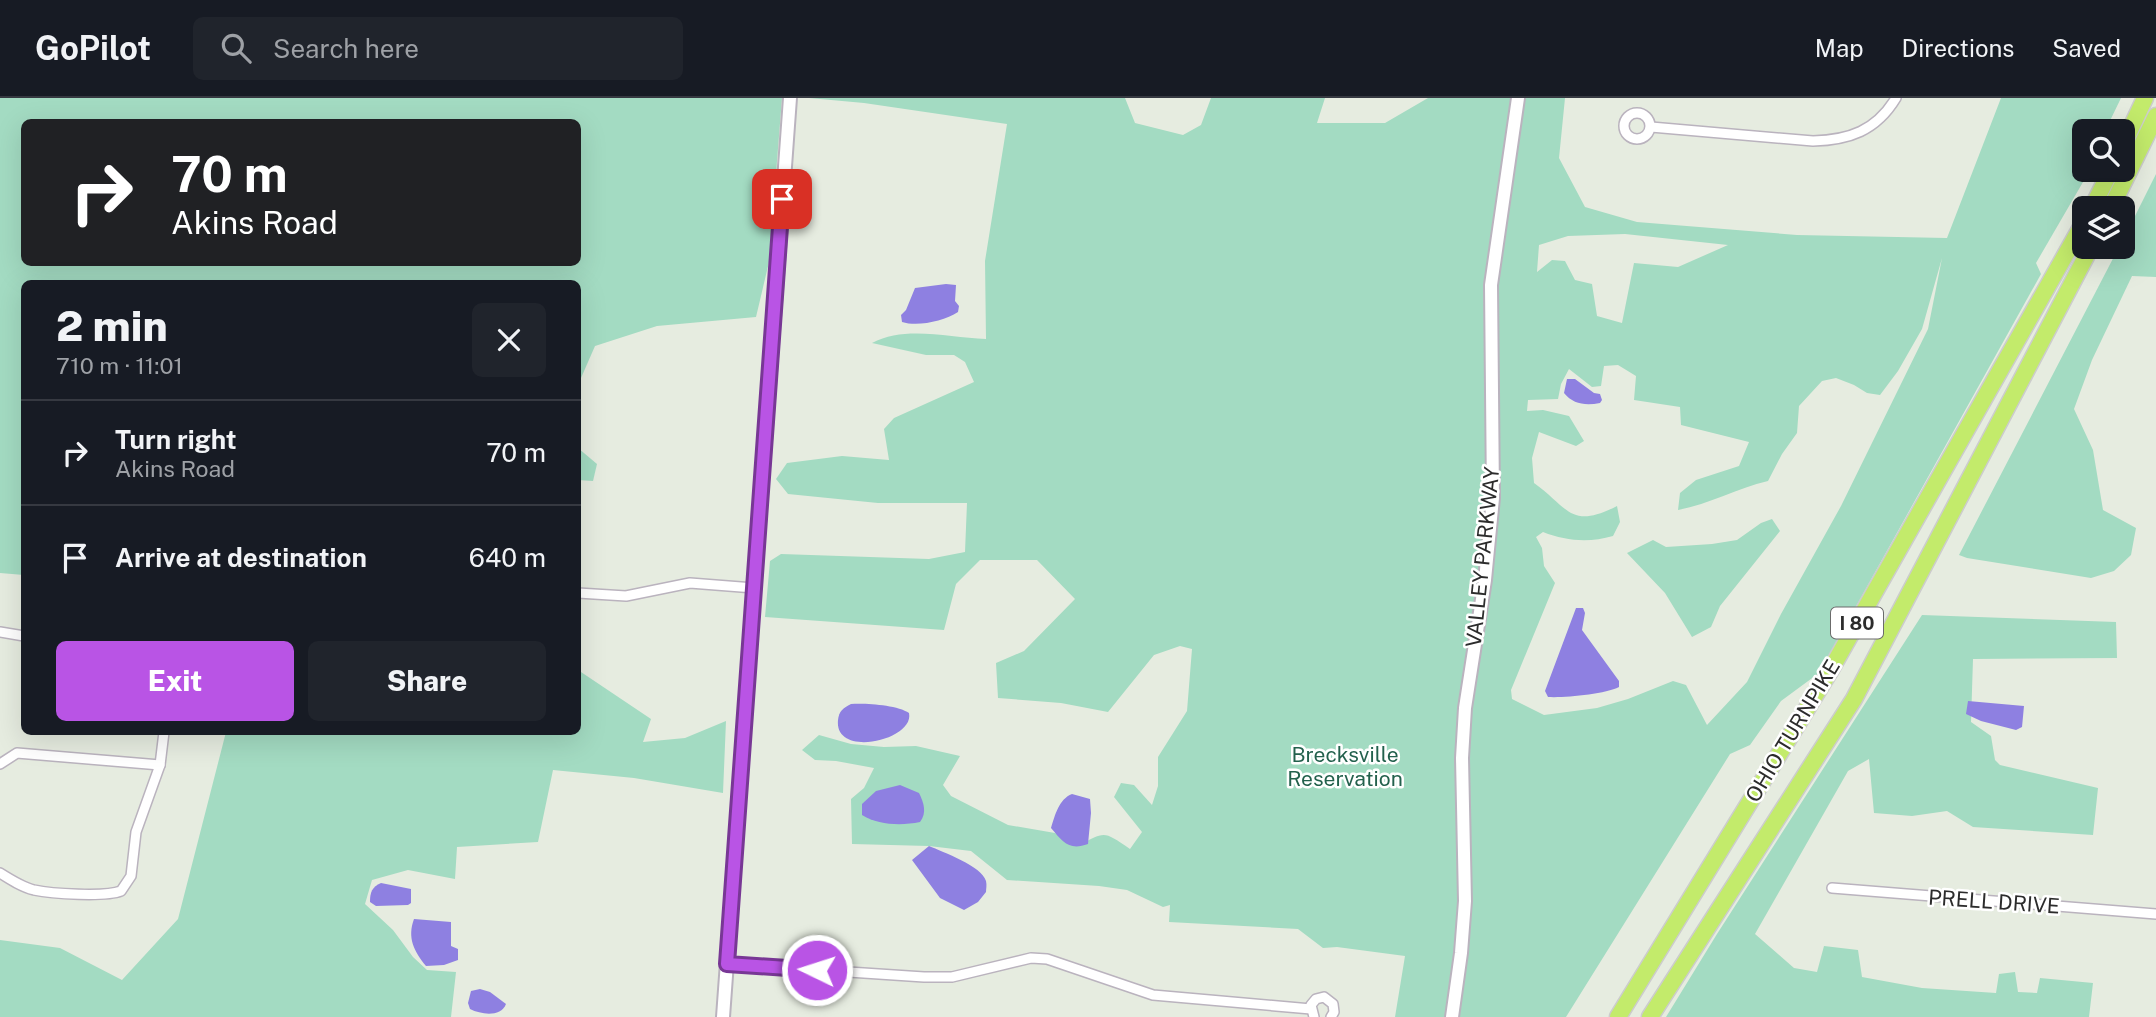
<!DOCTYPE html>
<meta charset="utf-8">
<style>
body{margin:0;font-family:"Public Sans",sans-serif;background:#20242c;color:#f1f3f6;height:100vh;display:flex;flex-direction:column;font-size:26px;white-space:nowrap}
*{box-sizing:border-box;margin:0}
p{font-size:23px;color:#9ea1a6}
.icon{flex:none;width:38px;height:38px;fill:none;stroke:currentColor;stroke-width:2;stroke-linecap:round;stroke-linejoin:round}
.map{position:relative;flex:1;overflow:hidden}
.sheet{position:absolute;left:21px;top:182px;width:560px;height:455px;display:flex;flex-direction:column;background:#171b24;border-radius:10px;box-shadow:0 7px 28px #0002}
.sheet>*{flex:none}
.top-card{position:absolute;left:21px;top:21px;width:560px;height:147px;border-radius:10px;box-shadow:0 7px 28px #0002;background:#202124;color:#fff;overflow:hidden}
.tools{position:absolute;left:2072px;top:21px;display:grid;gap:14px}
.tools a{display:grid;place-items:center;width:63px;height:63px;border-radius:10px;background:#171b24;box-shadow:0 7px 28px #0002;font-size:35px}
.pin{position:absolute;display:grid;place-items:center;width:60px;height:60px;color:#fff;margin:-30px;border-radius:14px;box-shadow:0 4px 10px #0006}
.me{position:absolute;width:77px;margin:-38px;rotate:274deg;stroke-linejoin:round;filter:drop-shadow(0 0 5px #0008)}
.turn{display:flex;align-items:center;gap:24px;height:147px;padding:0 35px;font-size:32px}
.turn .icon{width:91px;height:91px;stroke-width:2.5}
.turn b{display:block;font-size:49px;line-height:60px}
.round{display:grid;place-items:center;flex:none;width:74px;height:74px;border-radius:10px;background:#20242c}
.headline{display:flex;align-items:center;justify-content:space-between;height:119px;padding:0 35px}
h1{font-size:42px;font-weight:800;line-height:52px}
.cta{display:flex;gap:14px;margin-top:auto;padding:14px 35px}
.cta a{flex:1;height:80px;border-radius:10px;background:#b954e5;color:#fff;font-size:28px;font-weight:800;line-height:80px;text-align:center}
.cta a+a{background:#20242c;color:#f1f3f6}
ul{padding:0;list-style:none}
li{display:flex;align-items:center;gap:21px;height:105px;padding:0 35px;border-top:2px solid #363941}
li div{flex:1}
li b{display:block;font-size:26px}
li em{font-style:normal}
header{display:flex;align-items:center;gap:42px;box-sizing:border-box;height:98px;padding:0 35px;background:#171b24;border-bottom:2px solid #363941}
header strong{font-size:33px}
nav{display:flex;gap:38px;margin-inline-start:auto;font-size:24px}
.search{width:490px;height:63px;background:#20242c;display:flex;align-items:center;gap:18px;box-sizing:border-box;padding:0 24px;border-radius:10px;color:#9ea1a6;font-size:26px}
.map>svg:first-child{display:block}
.green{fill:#a3dbc2;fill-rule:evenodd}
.water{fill:#8e80e1}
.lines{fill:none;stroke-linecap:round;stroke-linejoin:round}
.street-casing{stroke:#bab3be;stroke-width:12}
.secondary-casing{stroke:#bab3be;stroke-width:16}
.highway-casing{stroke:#ccc;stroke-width:19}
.street{stroke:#fff;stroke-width:9}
.secondary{stroke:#fff;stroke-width:12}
.highway{stroke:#c3eb6b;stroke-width:16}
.route-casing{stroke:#783795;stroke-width:18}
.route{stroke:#b954e5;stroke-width:12}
.labels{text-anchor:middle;stroke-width:5;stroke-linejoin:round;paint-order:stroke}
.shield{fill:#fff;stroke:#6b6b6b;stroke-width:2}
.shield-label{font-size:19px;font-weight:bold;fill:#2c2c2c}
.street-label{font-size:21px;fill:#2c2c2c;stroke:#fff}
.park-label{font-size:21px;fill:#23614d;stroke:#fff}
</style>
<header>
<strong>GoPilot</strong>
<div class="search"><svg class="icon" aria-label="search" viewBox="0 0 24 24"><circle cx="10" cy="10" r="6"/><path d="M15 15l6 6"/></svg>Search here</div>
<nav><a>Map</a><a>Directions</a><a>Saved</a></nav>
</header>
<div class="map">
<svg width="2156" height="919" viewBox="0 0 2156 919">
<rect width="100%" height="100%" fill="#e6ece0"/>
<g class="green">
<path d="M 0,0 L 782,0 L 769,164 L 756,219 L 657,228 L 595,248 L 581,280 L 578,280 L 578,186 L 24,186 L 24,477 L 0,475 ZM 578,24 L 578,164 L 24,164 L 24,24 Z"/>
<path d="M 809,0 L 1125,0 L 1135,25 L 1183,37 L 1201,27 L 1211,0 L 1325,0 L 1317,25 L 1385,25 L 1428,0 L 1565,0 L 1559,60 L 1585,109 L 1637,124 L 1797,137 L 1947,140 L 2001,0 L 2121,0 L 2105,33 L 2084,33 L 2084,72 L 2090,72 L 2036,165 L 2041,176 L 1819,575 L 1781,603 L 1750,647 L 1730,656 L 1566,919 L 1395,919 L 1405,858 L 1337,849 L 1323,850 L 1298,831 L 1169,824 L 1170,807 L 1163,809 L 1127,792 L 1099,788 L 1007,782 L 971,753 L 929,748 L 852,746 L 851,701 L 864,690 L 874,670 L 836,663 L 815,662 L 802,652 L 819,637 L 851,646 L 884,649 L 916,648 L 960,658 L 943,687 L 951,698 L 1008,727 L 1055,735 L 1078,748 C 1106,733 1103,733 1130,751 L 1142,734 L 1114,699 L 1121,685 L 1134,687 L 1152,707 L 1158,688 L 1158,659 L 1187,613 L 1192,551 L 1180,548 L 1154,557 L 1108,614 L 1061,605 L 998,600 L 996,565 L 1024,553 L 1075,501 L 1037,462 L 980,462 L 956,486 L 944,532 L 765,519 L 770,463 L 781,456 L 929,461 L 965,454 L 967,405 L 878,405 L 788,396 L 776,381 L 787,365 L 842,358 L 889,362 L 884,331 L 894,320 L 974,284 L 965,264 L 954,257 L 926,257 L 872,245 C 906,227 949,240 986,241 L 985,163 L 1007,26 L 864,5 ZM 1625,136 L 1728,147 L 1678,169 L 1634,165 L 1622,225 L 1597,218 L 1592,186 L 1575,182 L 1565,163 L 1552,162 L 1537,174 L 1539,147 L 1568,138 ZM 1942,160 L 1928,231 L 1841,408 L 1781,516 L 1747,584 L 1707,627 L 1686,587 L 1673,583 L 1628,601 L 1597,610 L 1544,617 L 1512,601 L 1511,592 L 1555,485 L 1544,468 L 1542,450 L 1536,439 L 1543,434 C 1566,443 1589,445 1613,438 L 1620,424 L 1617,408 C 1570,432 1569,410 1534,385 L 1532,360 L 1539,334 L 1576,348 L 1584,343 L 1569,318 L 1543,312 L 1527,313 L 1528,302 L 1558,301 L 1561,286 L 1569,271 L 1592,289 L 1601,288 L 1604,268 L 1618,267 L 1636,278 L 1634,302 L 1680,309 L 1681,327 L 1749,344 L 1739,368 L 1696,382 L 1680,395 L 1678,412 C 1710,406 1737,390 1768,383 L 1782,356 L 1797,335 L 1799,308 L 1822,283 L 1836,280 L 1854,287 L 1867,295 L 1880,297 L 1898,273 L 1922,231 Z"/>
<polygon points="2156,76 2156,179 2132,178 2092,262 2074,311 2093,352 2103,412 2136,430 2131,457 2114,473 2091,480 1967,460 1959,457 2119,149 2123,149 2123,142"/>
<polygon points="578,350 597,366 593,383 578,382"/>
<polygon points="1772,421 1780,433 1720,508 1711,529 1692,539 1665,495 1627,455 1653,442 1666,449 1712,446 1737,442 1761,425"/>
<polygon points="1922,517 2116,524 2117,560 1973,561 1971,624 1991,638 1995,662 2000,667 2098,690 2093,737 1973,729 1947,713 1912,718 1874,715 1869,661 1848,673 1755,836 1794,870 1817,874 1824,848 1858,852 1862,879 1922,890 1996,895 1999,876 2015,874 2018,894 2037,895 2040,880 2093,885 2089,919 1666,919 1717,836"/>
<polygon points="578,572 651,621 643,644 685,640 726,623 723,695 634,680 553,672 538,744 457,749 455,781 408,772 372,782 365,806 393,832 413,859 427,872 456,874 451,919 0,919 0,842 60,850 122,882 178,821 226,634 578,634"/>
</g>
<g class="water">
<path d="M 946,186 L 956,187 L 955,203 L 959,208 L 958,214 C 944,223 918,229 902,224 L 901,217 L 906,212 L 915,190 Z"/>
<path d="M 1567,281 L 1575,281 L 1594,295 L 1600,296 L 1602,302 L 1600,305 C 1585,308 1573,306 1564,295 Z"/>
<path d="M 1576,510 L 1583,510 L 1585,515 L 1582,532 L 1619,583 L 1619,589 C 1605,596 1565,600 1548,599 L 1545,593 Z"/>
<polygon points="1968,603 2024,608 2022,629 2016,632 1981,623 1966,616"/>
<path d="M 851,606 C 866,605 897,607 909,615 C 915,642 834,661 838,622 C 839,613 843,610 851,606 Z"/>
<path d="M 900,687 L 919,695 C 924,705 927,715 920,724 C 901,728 878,727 862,717 L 862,706 L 876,693 Z"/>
<path d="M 1072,696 L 1090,701 L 1091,715 L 1088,746 C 1069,753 1063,744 1051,730 C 1055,717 1059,701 1072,696 Z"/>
<path d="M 929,748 C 943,754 982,768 986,783 C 987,787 986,791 986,794 L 978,804 L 964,812 L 940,800 L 912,762 Z"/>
<path d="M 381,785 L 411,791 L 411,805 L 408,807 L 376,808 L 370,804 C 370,794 372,789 381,785 Z"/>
<path d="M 414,821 L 451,824 L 451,848 L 458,851 L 458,862 L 444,867 L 426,868 C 414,853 407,840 414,821 Z"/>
<path d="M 480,891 L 490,894 L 506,906 C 501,919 482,917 470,911 L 468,905 L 471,893 Z"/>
</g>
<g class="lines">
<g class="street-casing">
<g id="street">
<circle cx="1637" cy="28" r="13"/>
<path d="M 1651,29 L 1813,43 C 1849,42 1876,33 1896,0"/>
<polyline points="578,495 626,498 690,485 754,490"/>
<polyline points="0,534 24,538"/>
<polyline points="0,666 17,655 160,667"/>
<path d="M 0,775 C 11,782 22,789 34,792 C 52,796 106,799 121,793 L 131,778 L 136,734 L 160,667 L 164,634"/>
<polyline points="1832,790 2156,816"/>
<polyline points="727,866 924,879 952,879 1031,860 1047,861 1153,897 1311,911"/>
<polyline points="1314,919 1311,907 1316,901 1324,899 1333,906 1334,914 1331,919"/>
</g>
</g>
<g class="secondary-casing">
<g id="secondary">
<polyline points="723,919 790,0"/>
<polyline points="1452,919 1461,855 1465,803 1462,660 1465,610 1485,482 1493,400 1491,187 1518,0"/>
</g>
</g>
<g class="highway-casing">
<g id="highway">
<polyline points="2123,47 2145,0"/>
<polyline points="2092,110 2111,72"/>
<polyline points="2111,110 2156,18"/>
<polyline points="1618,919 1830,573 2084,124"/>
<polyline points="1650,919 1854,601 2091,149"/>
</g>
</g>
<use href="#street" class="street"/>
<use href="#secondary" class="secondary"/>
<use href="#highway" class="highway"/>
</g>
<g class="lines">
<g class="route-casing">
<polyline id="route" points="782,101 727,866 817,872"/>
</g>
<use href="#route" class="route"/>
</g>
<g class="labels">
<rect class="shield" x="1831" y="509.5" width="52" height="31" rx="5"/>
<g class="shield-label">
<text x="1857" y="532">I 80</text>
</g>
<g class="street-label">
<text transform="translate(1483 459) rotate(-84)" y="7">VALLEY PARKWAY</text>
<text transform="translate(1793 633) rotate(-59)" y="7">OHIO TURNPIKE</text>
<text transform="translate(1994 804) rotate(4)" y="7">PRELL DRIVE</text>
</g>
<g class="park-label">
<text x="1345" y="664">Brecksville<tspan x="1345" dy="24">Reservation</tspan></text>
</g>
</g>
</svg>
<div class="tools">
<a><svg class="icon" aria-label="search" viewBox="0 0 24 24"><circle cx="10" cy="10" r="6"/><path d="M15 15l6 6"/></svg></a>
<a><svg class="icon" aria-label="layers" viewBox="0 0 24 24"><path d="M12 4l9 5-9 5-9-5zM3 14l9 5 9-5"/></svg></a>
</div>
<div class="pin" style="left:782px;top:101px;background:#d93025"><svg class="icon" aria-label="arrive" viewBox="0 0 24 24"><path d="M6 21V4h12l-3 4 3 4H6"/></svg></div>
<svg class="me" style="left:817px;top:872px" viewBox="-20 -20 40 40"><circle r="17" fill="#b954e5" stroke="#fff" stroke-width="3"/><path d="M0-11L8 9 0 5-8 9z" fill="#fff"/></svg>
<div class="top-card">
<div class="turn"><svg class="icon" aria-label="right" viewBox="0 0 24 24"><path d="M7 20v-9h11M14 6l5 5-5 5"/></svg><div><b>70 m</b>Akins Road</div></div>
</div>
<section class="sheet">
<div class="headline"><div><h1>2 min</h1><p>710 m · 11:01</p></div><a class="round"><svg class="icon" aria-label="close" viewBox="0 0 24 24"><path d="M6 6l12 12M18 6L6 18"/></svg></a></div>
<ul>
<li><svg class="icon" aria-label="right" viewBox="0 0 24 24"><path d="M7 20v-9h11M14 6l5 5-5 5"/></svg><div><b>Turn right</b><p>Akins Road</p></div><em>70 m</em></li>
<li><svg class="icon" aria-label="arrive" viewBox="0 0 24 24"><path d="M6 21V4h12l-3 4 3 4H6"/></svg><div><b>Arrive at destination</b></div><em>640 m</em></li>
</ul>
<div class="cta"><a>Exit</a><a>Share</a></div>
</section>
</div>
